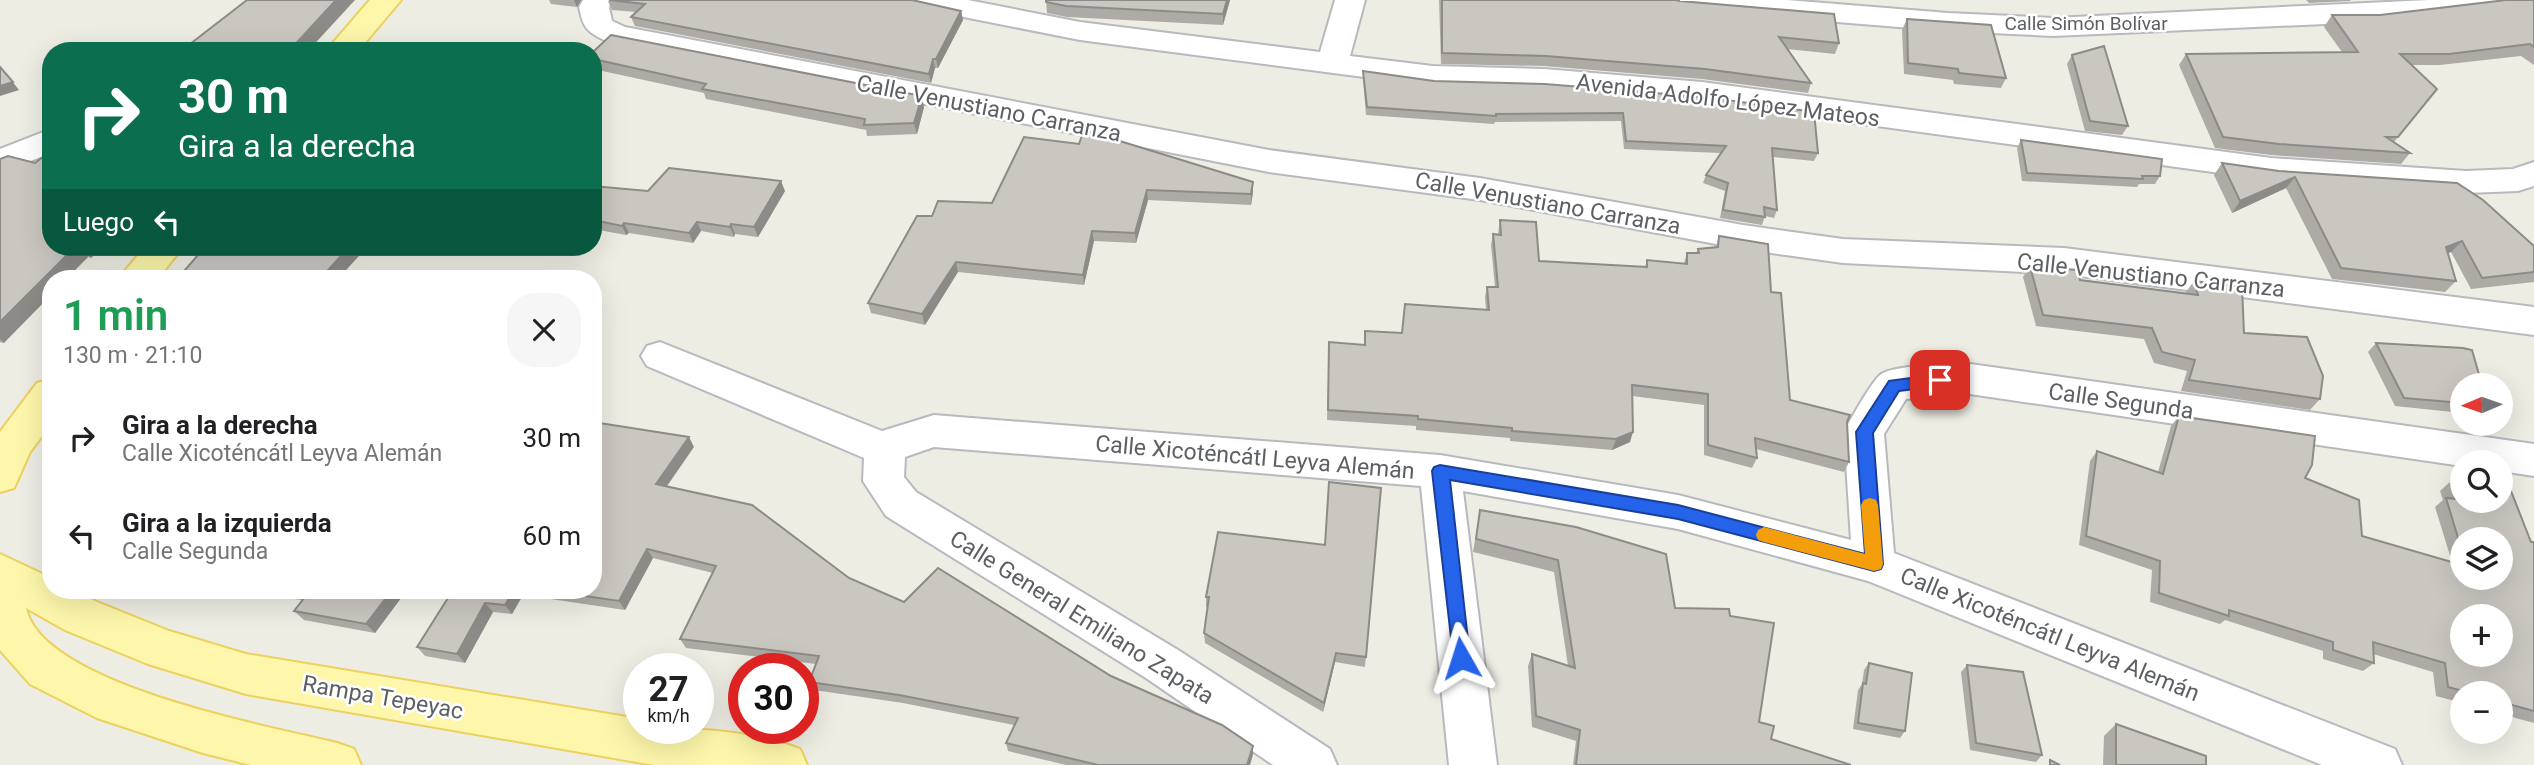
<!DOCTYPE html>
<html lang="es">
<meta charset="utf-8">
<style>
body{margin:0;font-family:Roboto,sans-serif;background:#f6f6f6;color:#202124;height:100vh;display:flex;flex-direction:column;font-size:26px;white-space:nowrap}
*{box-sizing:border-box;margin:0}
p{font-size:23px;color:#757577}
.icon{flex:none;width:38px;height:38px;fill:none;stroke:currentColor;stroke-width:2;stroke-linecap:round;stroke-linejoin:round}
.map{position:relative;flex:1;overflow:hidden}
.panel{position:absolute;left:42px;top:270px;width:560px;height:329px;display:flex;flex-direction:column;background:#fff;border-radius:28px;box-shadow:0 7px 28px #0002}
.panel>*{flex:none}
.top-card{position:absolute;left:42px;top:42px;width:560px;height:214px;border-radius:28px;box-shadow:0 7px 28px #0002;background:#0b6e4f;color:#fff;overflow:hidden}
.needle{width:46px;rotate:268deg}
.fabs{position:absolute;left:2450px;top:373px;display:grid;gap:14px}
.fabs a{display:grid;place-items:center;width:63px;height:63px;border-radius:50%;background:#fff;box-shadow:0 7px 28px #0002;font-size:35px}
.speed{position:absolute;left:623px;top:653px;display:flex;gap:14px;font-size:35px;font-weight:700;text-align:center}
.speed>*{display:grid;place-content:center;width:91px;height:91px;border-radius:50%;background:#fff;box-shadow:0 7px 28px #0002;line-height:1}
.speed small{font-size:18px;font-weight:400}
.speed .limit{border:10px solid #d22;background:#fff;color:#111}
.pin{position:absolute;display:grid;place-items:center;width:60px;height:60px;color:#fff;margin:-30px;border-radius:14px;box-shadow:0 4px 10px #0006}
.me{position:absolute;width:77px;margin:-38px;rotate:354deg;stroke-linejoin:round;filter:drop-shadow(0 0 5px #0008)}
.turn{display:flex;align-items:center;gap:24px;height:147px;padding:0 21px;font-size:32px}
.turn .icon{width:91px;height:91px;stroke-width:2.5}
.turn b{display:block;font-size:49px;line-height:60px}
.then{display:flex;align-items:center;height:66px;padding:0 21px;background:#0003;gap:14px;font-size:26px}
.round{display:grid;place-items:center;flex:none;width:74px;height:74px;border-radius:28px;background:#f6f6f6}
.headline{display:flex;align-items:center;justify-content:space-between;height:119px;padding:0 21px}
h1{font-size:42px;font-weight:600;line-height:52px;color:#1e9e55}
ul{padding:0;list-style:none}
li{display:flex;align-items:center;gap:21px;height:98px;padding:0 21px}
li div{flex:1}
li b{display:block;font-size:26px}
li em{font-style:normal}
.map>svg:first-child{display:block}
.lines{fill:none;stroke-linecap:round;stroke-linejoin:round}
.minor-casing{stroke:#b7b9be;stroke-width:4}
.major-casing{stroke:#edd15e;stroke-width:4}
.minor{fill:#fff;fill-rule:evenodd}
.major{fill:#fdf6ab;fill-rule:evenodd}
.wall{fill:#aeaba6;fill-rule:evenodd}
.shaded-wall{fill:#8d8b87}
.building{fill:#cac7c1;stroke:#8d8b87;stroke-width:2;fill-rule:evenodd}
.route{fill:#2563eb;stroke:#184099;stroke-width:2}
.slow{fill:#f59e0b}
.labels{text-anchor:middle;stroke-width:5;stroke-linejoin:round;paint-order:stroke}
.far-street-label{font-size:19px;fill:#5c5f64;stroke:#fff}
.street-label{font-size:23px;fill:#5c5f64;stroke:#fff}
</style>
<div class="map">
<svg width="2534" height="765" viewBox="0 0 2534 765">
<rect width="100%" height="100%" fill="#eeede4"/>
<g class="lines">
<g class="minor-casing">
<g id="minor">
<path d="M 583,0 L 613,0 L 609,7 L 612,21 L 625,27 L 1269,150 L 1480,178 L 1743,225 L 1843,239 L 2064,248 L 2534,307 L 2534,335 L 2064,274 L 1843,263 L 1743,249 L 1480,200 L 1269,172 L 606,41 C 587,32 583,28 579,7 Z"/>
<polygon points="908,0 968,0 1080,22 1320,52 1335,0 1365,0 1350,56 1433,66 1544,69 1702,82 2271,158 2466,171 2513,169 2534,162 2534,186 2518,191 2466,193 2271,180 1702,102 1544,89 1433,86 1080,40 923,9 913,6"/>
<polygon points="1662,0 1787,0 1948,13 2053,18 2429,0 2510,0 2505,6 2495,9 2414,20 2053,36 1948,31 1677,9 1667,6"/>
<polygon points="51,129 51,153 0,173 0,149"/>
<path d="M 660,342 L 882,431 L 934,415 L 1440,455 L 1678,495 L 1851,540 L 1844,432 C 1850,420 1871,383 1880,375 C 1892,365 1945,365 1963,363 L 2534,444 L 2534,476 L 2501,471 L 2501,462 L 2462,462 L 2462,466 L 1963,393 L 1906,399 L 1884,434 L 1894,553 L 2395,749 L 2402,765 L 2322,765 L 1868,581 L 1678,529 L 1463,491 L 1497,765 L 1449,765 L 1421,486 L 934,447 L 905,457 L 904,477 L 916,492 L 1178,650 L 1330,749 L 1337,765 L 1273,765 L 1146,678 L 886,516 L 863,481 L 864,458 L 647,366 L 641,356 L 647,346 Z"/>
</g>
</g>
<g class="major-casing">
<g id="major">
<polygon points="370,0 401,0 358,51 326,51"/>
<polygon points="145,247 183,247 158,278 119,278"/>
<polygon points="51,379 51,424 30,452 14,488 0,492 0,432 37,383"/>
<path d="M 0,554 L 51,578 L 51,590 L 73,590 L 97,602 L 169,631 L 246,654 L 639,719 L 639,728 C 692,728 750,730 800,749 L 807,765 L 654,765 L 246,694 L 148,664 L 65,630 L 26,608 C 42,685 268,726 337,743 L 354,749 L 361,765 L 251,765 L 203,753 L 97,718 L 30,684 L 0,650 Z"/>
</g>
</g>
<use href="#minor" class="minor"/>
<use href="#major" class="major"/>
</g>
<g class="wall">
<polygon points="549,0 581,0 577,7 551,4"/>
<polygon points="1046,0 1230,0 1223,25 1067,17 1047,13"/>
<polygon points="1439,0 1676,0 1839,43 1835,54 1787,49 1811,83 1808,93 1702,79 1544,66 1441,64"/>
<polygon points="2306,0 2351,0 2350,1 2309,3"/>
<polygon points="2534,0 2534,65 2521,56 2440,65 2412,65 2437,89 2394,142 2410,153 2401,164 2271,155 2215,148 2179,65 2186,54 2342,52 2324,27 2332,15 2380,15"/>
<polygon points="608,1 961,11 963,20 938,68 935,68 931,83 635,26 631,17 636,12 612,10"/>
<polygon points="1907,19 2006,78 2001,88 1954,84 1953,80 1904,74 1902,30"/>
<polygon points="593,52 924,107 917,134 867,136 866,130 706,99 704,93 593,69"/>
<polygon points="2072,55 2128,126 2122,135 2085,131 2067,64"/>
<polygon points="1363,71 1434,81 1545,84 1818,153 1814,161 1773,157 1777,210 1774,218 1765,216 1762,225 1720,218 1725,191 1703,183 1706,175 1720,153 1624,149 1621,121 1495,122 1494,124 1366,115 1363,79"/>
<polygon points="2021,140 2160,176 2155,184 2139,184 2137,187 2022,181 2017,148"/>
<polygon points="0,159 51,247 103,247 91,258 88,257 67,278 51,278 4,343 0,342"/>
<polygon points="2222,163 2279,171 2534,246 2534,282 2471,289 2451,252 2448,253 2456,281 2445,292 2332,279 2286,188 2232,213 2214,175"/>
<polygon points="1253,182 1253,192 1251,205 1148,200 1136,243 1094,241 1084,285 958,272 925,325 871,313 868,303 932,216 992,203"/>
<polygon points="593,186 648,191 785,191 758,237 735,234 734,237 701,231 693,243 629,233 626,235 593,229"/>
<polygon points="1500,220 1539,261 1645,267 1647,260 1684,263 1687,253 1696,253 1698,249 1716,247 1719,236 1771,292 1790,400 1847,422 1849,462 1844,472 1756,449 1757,458 1752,468 1704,455 1704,405 1632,396 1630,442 1612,450 1510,441 1510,438 1416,430 1416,426 1327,420 1329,342 1364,345 1365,331 1402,333 1486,310 1485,297 1487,287 1495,287 1491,245 1493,234 1498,234"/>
<polygon points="2030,266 2080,280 2186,294 2186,292 2194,281 2244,333 2320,399 2310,410 2181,391 2187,371 2154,363 2144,339 2036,326 2023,277"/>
<polygon points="2376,343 2462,385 2462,413 2395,406 2368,352"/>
<path d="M 2179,416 L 2305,478 L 2362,536 L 2452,562 L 2435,507 L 2443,500 L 2440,491 L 2451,481 L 2531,542 L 2534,542 L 2534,723 L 2501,714 L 2501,693 L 2462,693 L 2462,703 L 2436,696 L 2433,672 L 2373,654 L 2374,663 L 2363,671 L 2323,659 L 2323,651 L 2225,620 L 2220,624 L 2150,602 L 2152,570 L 2079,545 L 2090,461 L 2097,451 L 2158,472 L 2171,426 ZM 2462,539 L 2501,578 L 2462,578 Z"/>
<polygon points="694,447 667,486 849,578 904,602 1111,676 1253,754 1250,765 1066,765 1008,751 1006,743 1014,725 903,703 814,690 809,682 816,664 686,648 680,639 713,573 653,558 625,610 523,595 512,614 493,612 465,663 425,656 417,647 453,590 593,590"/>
<polygon points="1381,488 1365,667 1335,662 1323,712 1205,643 1204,633 1208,607 1206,607 1206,597 1325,545"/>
<polygon points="1480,510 1675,608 1771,739 1851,765 1573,765 1576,741 1532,727 1528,666 1532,654 1568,666 1554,572 1473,552"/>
<polygon points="263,590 407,590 375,633 304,620 294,611 302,600 270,596"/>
<polygon points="1869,663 1905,731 1900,738 1853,729 1858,690 1862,684 1864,670"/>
<polygon points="1967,665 2042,755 2036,762 1970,750 1961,672"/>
<polygon points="2116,724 2206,765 2103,765 2104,736"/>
</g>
<g class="shaded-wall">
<polygon points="336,0 355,0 308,51 289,51"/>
<polygon points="574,0 581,0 577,7"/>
<polygon points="1227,0 1230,0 1223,25 1223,14"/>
<polygon points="961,11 963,20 938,68 936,59"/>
<polygon points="933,59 935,68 931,83 929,74"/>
<polygon points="0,66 19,90 0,96"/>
<polygon points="922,96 924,107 917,134 914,123"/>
<polygon points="2295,177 2286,188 2232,213 2240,201"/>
<polygon points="781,181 785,191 758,237 754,227"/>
<polygon points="1253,182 1253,192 1251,205 1251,194"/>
<polygon points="1147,190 1148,200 1136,243 1135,233"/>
<polygon points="697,222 701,231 693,243 689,233"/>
<polygon points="624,223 629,233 626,235 622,226"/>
<polygon points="731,224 735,234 734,237 730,227"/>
<polygon points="1092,231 1094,241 1084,285 1083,275"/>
<polygon points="2462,241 2451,252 2436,258 2446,247"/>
<polygon points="75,247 78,247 88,257 67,278 51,278 51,295 4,343 0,339 0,322"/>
<polygon points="81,247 103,247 91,258"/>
<polygon points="349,247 367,247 339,278 321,278"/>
<polygon points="956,262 958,272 925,325 922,314"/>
<polygon points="1633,432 1630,442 1612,450 1616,439"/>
<polygon points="689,437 694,447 662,493 656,484"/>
<polygon points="647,549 653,558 625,610 619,601"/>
<polygon points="392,590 407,590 375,633 366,624"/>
<polygon points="514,590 519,590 523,595 512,614 505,605"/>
<polygon points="485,603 493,612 465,663 457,654"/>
<polygon points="1336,653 1335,662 1323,712 1324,703"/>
<polygon points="1253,746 1253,754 1250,765 1247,765"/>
</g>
<g class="building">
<polygon points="247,0 336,0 289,51 181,51"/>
<polygon points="609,0 912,0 961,11 936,59 933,59 929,74 631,17 645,4"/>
<polygon points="1046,0 1227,0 1223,14 1066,6 1046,2"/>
<polygon points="1442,0 1676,0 1680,1 1834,14 1839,43 1779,37 1811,83 1705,69 1546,56 1442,53"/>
<polygon points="2506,0 2534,0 2534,47 2530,44 2449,54 2400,54 2437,89 2398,137 2386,137 2410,153 2279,144 2223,137 2186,54 2358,52 2332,15 2380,15"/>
<polygon points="1907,19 1991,25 2006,78 1959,73 1958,69 1908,63"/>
<polygon points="611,35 922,96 914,123 864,125 865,119 702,89 706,84 593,59 593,52"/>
<polygon points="2104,46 2128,126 2090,121 2072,55"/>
<polygon points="0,67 13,82 0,86"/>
<polygon points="1363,71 1434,81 1545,84 1704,97 1814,112 1818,153 1772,148 1777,210 1764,207 1765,217 1723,210 1728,183 1706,175 1726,146 1626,141 1623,113 1496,114 1496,116 1367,107"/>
<polygon points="1084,130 1253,182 1251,194 1147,190 1135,233 1092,231 1083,275 956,262 922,314 868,303 917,216 932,216 938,201 992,203 1024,137 1079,144"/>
<polygon points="2021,140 2162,159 2160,176 2142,176 2143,179 2027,173"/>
<polygon points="51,151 51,247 75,247 0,322 0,159 8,156 35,163"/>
<polygon points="2222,163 2279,171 2457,183 2483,200 2534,246 2534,272 2482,278 2462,241 2446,247 2456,281 2341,268 2295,177 2240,201"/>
<polygon points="669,168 781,181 754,227 731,224 730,227 697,222 689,233 624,223 622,226 593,220 593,186 648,191"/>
<polygon points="1500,220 1536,222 1539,261 1647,267 1647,260 1687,264 1687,253 1699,253 1698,249 1718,247 1719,236 1768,244 1771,292 1781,293 1790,400 1850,415 1847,422 1849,462 1755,438 1757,458 1708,445 1708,394 1632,385 1633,432 1616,439 1512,431 1512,428 1418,419 1418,416 1328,410 1329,342 1365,345 1365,331 1402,333 1405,304 1489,310 1487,287 1498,287 1493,234 1501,235"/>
<polygon points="205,247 349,247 321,278 178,278"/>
<polygon points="2030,266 2077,270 2080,280 2198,295 2194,281 2242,287 2244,333 2307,337 2323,376 2320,399 2189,380 2195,360 2162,352 2152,328 2043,315"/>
<polygon points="2376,343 2463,348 2472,350 2482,385 2462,385 2462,403 2404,398"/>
<path d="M 2179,416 L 2315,436 L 2312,465 L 2305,478 L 2359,500 L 2362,536 L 2462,565 L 2462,578 L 2501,578 L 2501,539 L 2462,539 L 2462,551 L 2446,498 L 2457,499 L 2451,481 L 2462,483 L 2462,500 L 2501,500 L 2501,489 L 2511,491 L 2531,542 L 2534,542 L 2534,711 L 2501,702 L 2501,693 L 2470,693 L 2448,687 L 2445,663 L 2373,642 L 2374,663 L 2333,650 L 2333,642 L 2229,610 L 2229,616 L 2159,593 L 2160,561 L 2086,536 L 2097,451 L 2163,474 ZM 2462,616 L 2501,616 L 2501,654 L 2462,654 Z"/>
<polygon points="593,422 689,437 656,484 752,505 849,578 904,602 938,568 1111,676 1222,725 1253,746 1247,765 1098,765 1006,743 1018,718 899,695 809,682 819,656 680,639 716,566 647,549 619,601 544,590 593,590"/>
<polygon points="1329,482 1381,488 1366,657 1336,653 1324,703 1204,633 1209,597 1206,597 1218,532 1325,545"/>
<polygon points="1480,510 1576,527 1666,554 1675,608 1729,609 1730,616 1774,623 1759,722 1774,726 1771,739 1851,765 1576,765 1580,730 1536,716 1532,654 1575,668 1558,560 1476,539"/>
<polygon points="283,590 392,590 366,624 294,611 308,593"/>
<polygon points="453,590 514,590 505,605 485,603 457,654 417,647"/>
<polygon points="1869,663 1912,673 1905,731 1858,723 1863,683 1866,684"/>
<polygon points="1967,665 2023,672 2042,755 1976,743"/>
<polygon points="2116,724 2206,756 2206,765 2116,765"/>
<polygon points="2050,760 2060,765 2050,765"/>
</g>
<polygon class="route" points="1940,374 1948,380 1946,385 1899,391 1873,433 1883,564 1881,569 1874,571 1678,519 1450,480 1470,658 1467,664 1461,667 1454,664 1432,471 1434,467 1440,465 1678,505 1865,554 1856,432 1889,381"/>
<polygon class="slow" points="1870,498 1876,500 1878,505 1883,564 1881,569 1874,571 1764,542 1758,540 1756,535 1758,530 1764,527 1865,554 1861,505 1864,500"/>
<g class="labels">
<g class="far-street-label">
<text x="2086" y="30">Calle Simón Bolívar</text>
</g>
<g class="street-label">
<text transform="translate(1728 100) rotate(7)" y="8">Avenida Adolfo López Mateos</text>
<text transform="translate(989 108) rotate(11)" y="8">Calle Venustiano Carranza</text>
<text transform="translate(1548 203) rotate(10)" y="8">Calle Venustiano Carranza</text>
<text transform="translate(2151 275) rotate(6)" y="8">Calle Venustiano Carranza</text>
<text transform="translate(2121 401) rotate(8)" y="8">Calle Segunda</text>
<text transform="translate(1255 457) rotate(5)" y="8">Calle Xicoténcátl Leyva Alemán</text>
<text transform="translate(1082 617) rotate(32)" y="8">Calle General Emiliano Zapata</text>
<text transform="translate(2050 634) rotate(22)" y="8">Calle Xicoténcátl Leyva Alemán</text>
<text transform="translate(383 697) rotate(10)" y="8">Rampa Tepeyac</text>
</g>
</g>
</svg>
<div class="fabs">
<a><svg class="needle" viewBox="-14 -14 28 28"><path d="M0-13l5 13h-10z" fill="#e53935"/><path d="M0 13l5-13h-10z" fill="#757577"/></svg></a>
<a><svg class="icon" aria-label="search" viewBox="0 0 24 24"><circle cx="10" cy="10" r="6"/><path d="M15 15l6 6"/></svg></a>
<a><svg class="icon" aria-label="layers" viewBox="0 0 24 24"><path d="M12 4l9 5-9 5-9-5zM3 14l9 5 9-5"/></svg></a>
<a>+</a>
<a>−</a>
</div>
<div class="speed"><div>27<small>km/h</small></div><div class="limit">30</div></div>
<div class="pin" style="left:1940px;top:380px;background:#d93025"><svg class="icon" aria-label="arrive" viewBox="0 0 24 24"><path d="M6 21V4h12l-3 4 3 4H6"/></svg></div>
<svg class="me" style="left:1461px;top:658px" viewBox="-20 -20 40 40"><path d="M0-17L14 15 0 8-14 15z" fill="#2563eb" stroke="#fff" stroke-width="4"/></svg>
<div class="top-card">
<div class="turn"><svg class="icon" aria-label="right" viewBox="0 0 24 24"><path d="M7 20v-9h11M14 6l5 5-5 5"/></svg><div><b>30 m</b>Gira a la derecha</div></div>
<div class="then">Luego<svg class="icon" aria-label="left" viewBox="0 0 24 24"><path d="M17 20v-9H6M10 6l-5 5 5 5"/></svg></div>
</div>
<section class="panel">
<div class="headline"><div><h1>1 min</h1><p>130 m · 21:10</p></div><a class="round"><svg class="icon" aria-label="close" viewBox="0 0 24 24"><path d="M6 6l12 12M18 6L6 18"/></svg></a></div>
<ul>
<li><svg class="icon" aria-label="right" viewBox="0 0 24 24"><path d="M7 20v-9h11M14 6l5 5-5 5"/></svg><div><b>Gira a la derecha</b><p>Calle Xicoténcátl Leyva Alemán</p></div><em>30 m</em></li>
<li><svg class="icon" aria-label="left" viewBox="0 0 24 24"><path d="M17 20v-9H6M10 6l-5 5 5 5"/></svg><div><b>Gira a la izquierda</b><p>Calle Segunda</p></div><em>60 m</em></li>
</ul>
</section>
</div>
